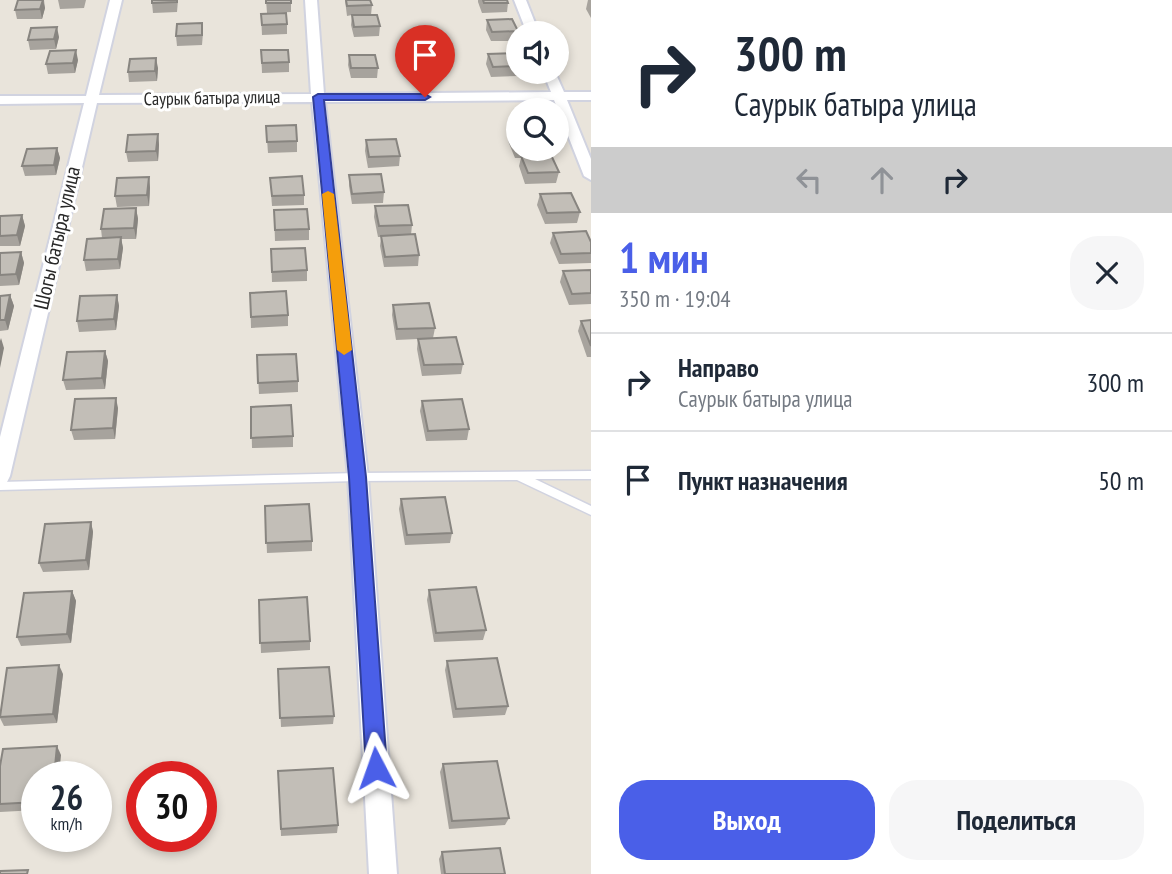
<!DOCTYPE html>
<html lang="ru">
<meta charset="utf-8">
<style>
body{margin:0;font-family:"PT Sans Narrow",sans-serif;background:#f6f6f7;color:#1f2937;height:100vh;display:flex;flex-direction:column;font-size:26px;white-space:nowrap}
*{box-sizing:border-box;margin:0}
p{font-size:23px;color:#747a83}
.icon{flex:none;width:38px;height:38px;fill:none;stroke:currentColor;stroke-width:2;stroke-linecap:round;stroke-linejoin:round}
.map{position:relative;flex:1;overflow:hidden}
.sheet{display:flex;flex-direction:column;background:#fff;width:581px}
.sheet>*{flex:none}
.guide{background:#fff;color:#1f2937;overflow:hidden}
.fabs{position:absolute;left:506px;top:21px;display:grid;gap:14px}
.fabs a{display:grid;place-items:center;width:63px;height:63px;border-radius:50%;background:#fff;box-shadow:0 4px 10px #0003;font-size:35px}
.speed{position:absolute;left:21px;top:761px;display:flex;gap:14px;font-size:35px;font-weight:700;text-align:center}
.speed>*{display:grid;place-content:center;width:91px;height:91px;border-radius:50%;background:#fff;box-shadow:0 4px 10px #0003;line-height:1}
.speed small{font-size:18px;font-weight:400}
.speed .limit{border:10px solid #d22;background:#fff;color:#111}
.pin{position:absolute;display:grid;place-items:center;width:60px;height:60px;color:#fff;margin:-72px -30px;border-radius:50% 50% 50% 0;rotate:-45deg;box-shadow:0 0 7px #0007}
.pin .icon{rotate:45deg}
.me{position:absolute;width:77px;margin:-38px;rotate:356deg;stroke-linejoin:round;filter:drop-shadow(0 0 5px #0008)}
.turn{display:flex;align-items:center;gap:24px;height:147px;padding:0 28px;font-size:32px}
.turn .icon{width:91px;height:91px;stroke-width:2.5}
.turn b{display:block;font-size:49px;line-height:60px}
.lanes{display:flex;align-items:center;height:66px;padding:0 28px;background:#0003;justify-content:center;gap:35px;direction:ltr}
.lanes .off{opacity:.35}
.round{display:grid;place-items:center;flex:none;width:74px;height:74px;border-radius:28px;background:#f6f6f7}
.head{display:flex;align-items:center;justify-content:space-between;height:119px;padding:0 28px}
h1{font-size:42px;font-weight:800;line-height:52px;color:#4a5fe8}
.action{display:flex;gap:14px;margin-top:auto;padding:14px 28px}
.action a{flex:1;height:80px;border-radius:28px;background:#4a5fe8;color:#fff;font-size:28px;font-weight:800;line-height:80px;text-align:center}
.action a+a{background:#f6f6f7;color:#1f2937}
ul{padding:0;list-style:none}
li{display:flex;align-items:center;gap:21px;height:98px;padding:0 28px;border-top:2px solid #e0e1e3}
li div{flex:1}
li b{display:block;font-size:26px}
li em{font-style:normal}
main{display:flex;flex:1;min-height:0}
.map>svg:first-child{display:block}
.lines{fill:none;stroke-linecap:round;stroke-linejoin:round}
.service-casing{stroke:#d1d3e0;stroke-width:3}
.minor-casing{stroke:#d1d3e0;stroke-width:4}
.service{fill:#fff;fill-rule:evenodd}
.minor{fill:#fff;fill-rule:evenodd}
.wall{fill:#a7a39d}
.shaded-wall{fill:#888580}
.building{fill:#c2beb7;stroke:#888580;stroke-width:2}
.route{fill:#4a5fe8;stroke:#303e97;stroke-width:2}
.slow{fill:#f59e0b}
.labels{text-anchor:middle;stroke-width:6;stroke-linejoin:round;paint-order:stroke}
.far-street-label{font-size:18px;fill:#282828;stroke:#fff}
.street-label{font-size:21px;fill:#282828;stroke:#fff}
</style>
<main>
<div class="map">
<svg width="591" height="874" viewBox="0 0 591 874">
<rect width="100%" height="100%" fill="#e9e4db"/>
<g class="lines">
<g class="service-casing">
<polygon id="service" points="591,471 591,479 535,479 591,506 591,515 517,480 358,481 0,490 0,482 358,473"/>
</g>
<g class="minor-casing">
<g id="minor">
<polygon points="110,0 122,0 99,95 311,94 305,0 317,0 324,94 551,92 543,72 555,72 564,92 591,92 591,100 567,100 591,159 591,180 584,176 554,100 325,102 368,477 397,874 369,874 348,477 312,102 97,103 10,476 7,482 0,484 0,437 84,103 0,104 0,96 86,96"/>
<polygon points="514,0 526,0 539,33 527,33"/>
</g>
</g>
<use href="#service" class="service"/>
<use href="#minor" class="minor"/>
</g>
<g class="wall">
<polygon points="18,0 44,0 45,8 42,19 17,19 15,10"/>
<polygon points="58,0 86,0 84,8 60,9"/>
<polygon points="178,0 177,12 153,13 152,3"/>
<polygon points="266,0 291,0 291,12 267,13"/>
<polygon points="345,0 370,0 372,5 371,15 380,26 379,36 354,37 351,25 352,15 347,16"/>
<polygon points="478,0 507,0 508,3 507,12 482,13 478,2"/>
<polygon points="588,0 591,0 591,18 586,9"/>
<polygon points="261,14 287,24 287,34 262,35"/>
<polygon points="487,20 518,31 516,41 491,41 486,30"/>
<polygon points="203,33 202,45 177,46 176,36"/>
<polygon points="59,37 56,49 30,50 28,40"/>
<polygon points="261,50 289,62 289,72 262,73"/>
<polygon points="488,54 518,62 518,76 491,77 486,64"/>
<polygon points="349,55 378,68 377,78 351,78 348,65"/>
<polygon points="78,60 75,73 48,74 46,64"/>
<polygon points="158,68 157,81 129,82 128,72"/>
<polygon points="266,126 297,141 297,152 268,153"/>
<polygon points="510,131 518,131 518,149 546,149 545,155 559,172 556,183 525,184 519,166 521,158 515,158 508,141"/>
<polygon points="158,134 159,145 158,161 128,162 126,152"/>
<polygon points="366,140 400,156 399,166 368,168 365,151"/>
<polygon points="57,148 60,158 56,175 25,176 22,166"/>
<polygon points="349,175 384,192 383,203 352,204 349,186"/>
<polygon points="149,177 150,188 149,206 117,207 115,196"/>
<polygon points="270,178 304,195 304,205 272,206"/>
<polygon points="540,194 580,212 577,223 545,224 537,205"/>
<polygon points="375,206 412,225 411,235 419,255 418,266 384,267 380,246 381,237 378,237 374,217"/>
<polygon points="136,208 138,219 136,239 121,239 123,248 120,269 86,271 84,260 102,238 101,229"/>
<polygon points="274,210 309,229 309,240 275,241"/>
<polygon points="22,215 25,226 20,246 0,246 0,216"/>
<polygon points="553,233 591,242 591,263 559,264 550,243"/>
<polygon points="271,249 307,270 307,281 272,282"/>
<polygon points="21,252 24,263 19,285 0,286 0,253"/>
<polygon points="591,270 591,304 569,305 560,282 563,271"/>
<polygon points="250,293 288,315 288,326 251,328"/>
<polygon points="10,295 14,306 8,330 0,331 0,296"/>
<polygon points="117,295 119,306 116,330 79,332 77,321"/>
<polygon points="393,305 435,328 433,338 463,364 461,374 422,376 417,349 418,339 396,340 392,315"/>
<polygon points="591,320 591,357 587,357 578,331 581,321"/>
<polygon points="105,351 108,361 105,389 66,390 63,380"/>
<polygon points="257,355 298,381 298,392 259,394"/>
<polygon points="422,401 469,429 467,440 426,441 420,411"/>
<polygon points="251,407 293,436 293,447 252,448"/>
<polygon points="118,408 115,439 74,440 71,430"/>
<polygon points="401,499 452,533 450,543 405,545 399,509"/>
<polygon points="265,506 312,541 312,551 267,553"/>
<polygon points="91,522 93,532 89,570 43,572 39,563"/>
<polygon points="429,590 486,630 483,640 434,642 427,600"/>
<polygon points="72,591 76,601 71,643 21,646 17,637"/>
<polygon points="259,600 310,641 310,650 261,653"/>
<polygon points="447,661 508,706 505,715 453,718 445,670"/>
<polygon points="278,669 334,716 333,724 281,727"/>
<polygon points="63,674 57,723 4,726 0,718 0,712"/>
<polygon points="61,755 37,777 37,810 0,812 0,766"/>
<polygon points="443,764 509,818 505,825 449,829 440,772"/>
<polygon points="278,771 338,825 337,833 281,836"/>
<polygon points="442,852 505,874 441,874 439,859"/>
</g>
<g class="shaded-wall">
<polygon points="43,0 45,8 42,19 40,9"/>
<polygon points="57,27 59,37 56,49 54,39"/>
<polygon points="76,50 78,60 75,73 73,63"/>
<polygon points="156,58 158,68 157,81 155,71"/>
<polygon points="158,134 159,145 158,161 156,151"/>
<polygon points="57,148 60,158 56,175 54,165"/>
<polygon points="149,177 150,188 149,206 147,195"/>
<polygon points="136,208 138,219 136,239 134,228"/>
<polygon points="22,215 25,226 20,246 17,235"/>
<polygon points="121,237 123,248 120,269 118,259"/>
<polygon points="21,252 24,263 19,285 16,274"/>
<polygon points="10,295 14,306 8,330 5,320"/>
<polygon points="117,295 119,306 116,330 114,319"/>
<polygon points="1,338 4,348 0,368 0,341"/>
<polygon points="105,351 108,361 105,389 102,378"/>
<polygon points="116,398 118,408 115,439 113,428"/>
<polygon points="91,522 93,532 89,570 86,560"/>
<polygon points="72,591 76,601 71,643 67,634"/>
<polygon points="59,665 63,674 57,723 53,714"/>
<polygon points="57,746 61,755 59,777 54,777"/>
</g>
<g class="building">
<polygon points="18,0 43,0 40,9 15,10"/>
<polygon points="152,0 177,0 177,2 152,3"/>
<rect x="266" y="0" width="25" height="3"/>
<polygon points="346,0 370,0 372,5 347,6"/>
<polygon points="483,0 507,0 508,3 484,3"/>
<polygon points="286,13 287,24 262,25 261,14"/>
<polygon points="352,15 377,15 380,26 354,27"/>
<polygon points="512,19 518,31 492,32 487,20"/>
<polygon points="202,23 202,35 176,36 177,24"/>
<polygon points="57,27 54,39 28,40 31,28"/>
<polygon points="76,50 73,63 46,64 50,51"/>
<polygon points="261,50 288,50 289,62 262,63"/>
<polygon points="514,53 518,62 518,66 493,67 488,54"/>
<polygon points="349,55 375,55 378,68 351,68"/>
<polygon points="156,58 155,71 128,72 130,59"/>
<polygon points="296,125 297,141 267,142 266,126"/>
<polygon points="510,131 518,131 518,147 517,147"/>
<polygon points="158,134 156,151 126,152 128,135"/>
<polygon points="396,139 400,156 369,157 366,140"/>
<polygon points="57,148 54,165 22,166 27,149"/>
<polygon points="551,155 559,172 528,173 521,156"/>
<polygon points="381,174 384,192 352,194 349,175"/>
<polygon points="302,176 304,195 272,196 270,178"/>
<polygon points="149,177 147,195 115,196 117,178"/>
<polygon points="571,193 580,212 547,213 540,194"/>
<polygon points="408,205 412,225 379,226 375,206"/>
<polygon points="136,208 134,228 101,229 104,209"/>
<polygon points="307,209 309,229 275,230 274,210"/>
<polygon points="22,215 17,235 0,236 0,216"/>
<polygon points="586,231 591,242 591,253 561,254 553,233"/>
<polygon points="415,234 419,255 385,257 381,236"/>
<polygon points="121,237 118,259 84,260 87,239"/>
<polygon points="305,248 307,270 272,272 271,249"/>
<polygon points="21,252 16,274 0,275 0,253"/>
<polygon points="591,270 591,293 572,294 563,271"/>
<polygon points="286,291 288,315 251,317 250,293"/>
<polygon points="10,295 5,320 0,320 0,296"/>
<polygon points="117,295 114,319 77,321 80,296"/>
<polygon points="429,303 435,328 397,329 393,305"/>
<polygon points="591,320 591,346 581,321"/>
<polygon points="456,337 463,364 424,365 418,339"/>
<polygon points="105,351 102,378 63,380 67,352"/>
<polygon points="296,354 298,381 258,383 257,355"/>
<polygon points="116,398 113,428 71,430 75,399"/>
<polygon points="462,399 469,429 428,431 422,401"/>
<polygon points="291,405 293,436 251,438 251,407"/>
<polygon points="445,497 452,533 407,535 401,499"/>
<polygon points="309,504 312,541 266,543 265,506"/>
<polygon points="91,522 86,560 39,563 45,524"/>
<polygon points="476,587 486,630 436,633 429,590"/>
<polygon points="72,591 67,634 17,637 24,593"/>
<polygon points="307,597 310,641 260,643 259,600"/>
<polygon points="497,658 508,706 456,709 447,661"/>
<polygon points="59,665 53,714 0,717 7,668"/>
<polygon points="329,667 334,716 280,718 278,669"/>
<polygon points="57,746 54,777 37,777 37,802 0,804 0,766 3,749"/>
<polygon points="497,761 509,818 452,821 443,764"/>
<polygon points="333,768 338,825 281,829 278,771"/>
<polygon points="500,848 505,874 445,874 442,852"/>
<polygon points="28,870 27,874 0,874 0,871"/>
</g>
<polygon class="route" points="318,94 425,94 430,97 425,100 324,100 366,477 387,768 383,775 376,778 369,775 366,768 349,477 313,97"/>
<polygon class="slow" points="328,191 334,194 352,350 344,355 337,350 322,194"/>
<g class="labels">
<g class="far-street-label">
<text transform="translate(212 98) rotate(-1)" y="6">Саурык батыра улица</text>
</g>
<g class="street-label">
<text transform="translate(57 238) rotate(-77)" y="7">Шогы батыра улица</text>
</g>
</g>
</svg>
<div class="fabs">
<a><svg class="icon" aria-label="sound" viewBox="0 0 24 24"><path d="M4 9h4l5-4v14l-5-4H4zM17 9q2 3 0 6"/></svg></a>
<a><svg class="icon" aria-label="search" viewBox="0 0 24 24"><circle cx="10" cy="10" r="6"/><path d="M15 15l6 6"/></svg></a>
</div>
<div class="speed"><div>26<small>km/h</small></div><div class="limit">30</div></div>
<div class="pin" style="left:425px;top:97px;background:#d93025"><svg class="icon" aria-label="arrive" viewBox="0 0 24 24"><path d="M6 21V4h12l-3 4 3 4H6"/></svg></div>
<svg class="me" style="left:376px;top:768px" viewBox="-20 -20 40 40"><path d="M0-17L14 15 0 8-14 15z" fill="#4a5fe8" stroke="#fff" stroke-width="4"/></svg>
</div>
<section class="sheet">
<div class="guide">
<div class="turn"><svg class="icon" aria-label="right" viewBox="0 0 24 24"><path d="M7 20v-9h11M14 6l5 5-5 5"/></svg><div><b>300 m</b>Саурык батыра улица</div></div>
<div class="lanes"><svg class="icon off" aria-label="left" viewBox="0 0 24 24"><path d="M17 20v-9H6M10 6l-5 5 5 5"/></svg><svg class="icon off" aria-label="ahead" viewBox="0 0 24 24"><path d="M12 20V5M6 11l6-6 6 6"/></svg><svg class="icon" aria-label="right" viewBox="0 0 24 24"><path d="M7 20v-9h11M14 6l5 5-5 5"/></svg></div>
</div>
<div class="head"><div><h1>1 мин</h1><p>350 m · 19:04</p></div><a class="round"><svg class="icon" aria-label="close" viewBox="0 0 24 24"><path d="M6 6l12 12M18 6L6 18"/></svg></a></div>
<ul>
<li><svg class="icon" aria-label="right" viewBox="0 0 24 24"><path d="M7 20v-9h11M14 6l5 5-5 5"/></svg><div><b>Направо</b><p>Саурык батыра улица</p></div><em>300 m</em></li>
<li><svg class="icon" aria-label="arrive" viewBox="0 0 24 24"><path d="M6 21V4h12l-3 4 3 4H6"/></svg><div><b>Пункт назначения</b></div><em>50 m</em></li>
</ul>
<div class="action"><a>Выход</a><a>Поделиться</a></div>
</section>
</main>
